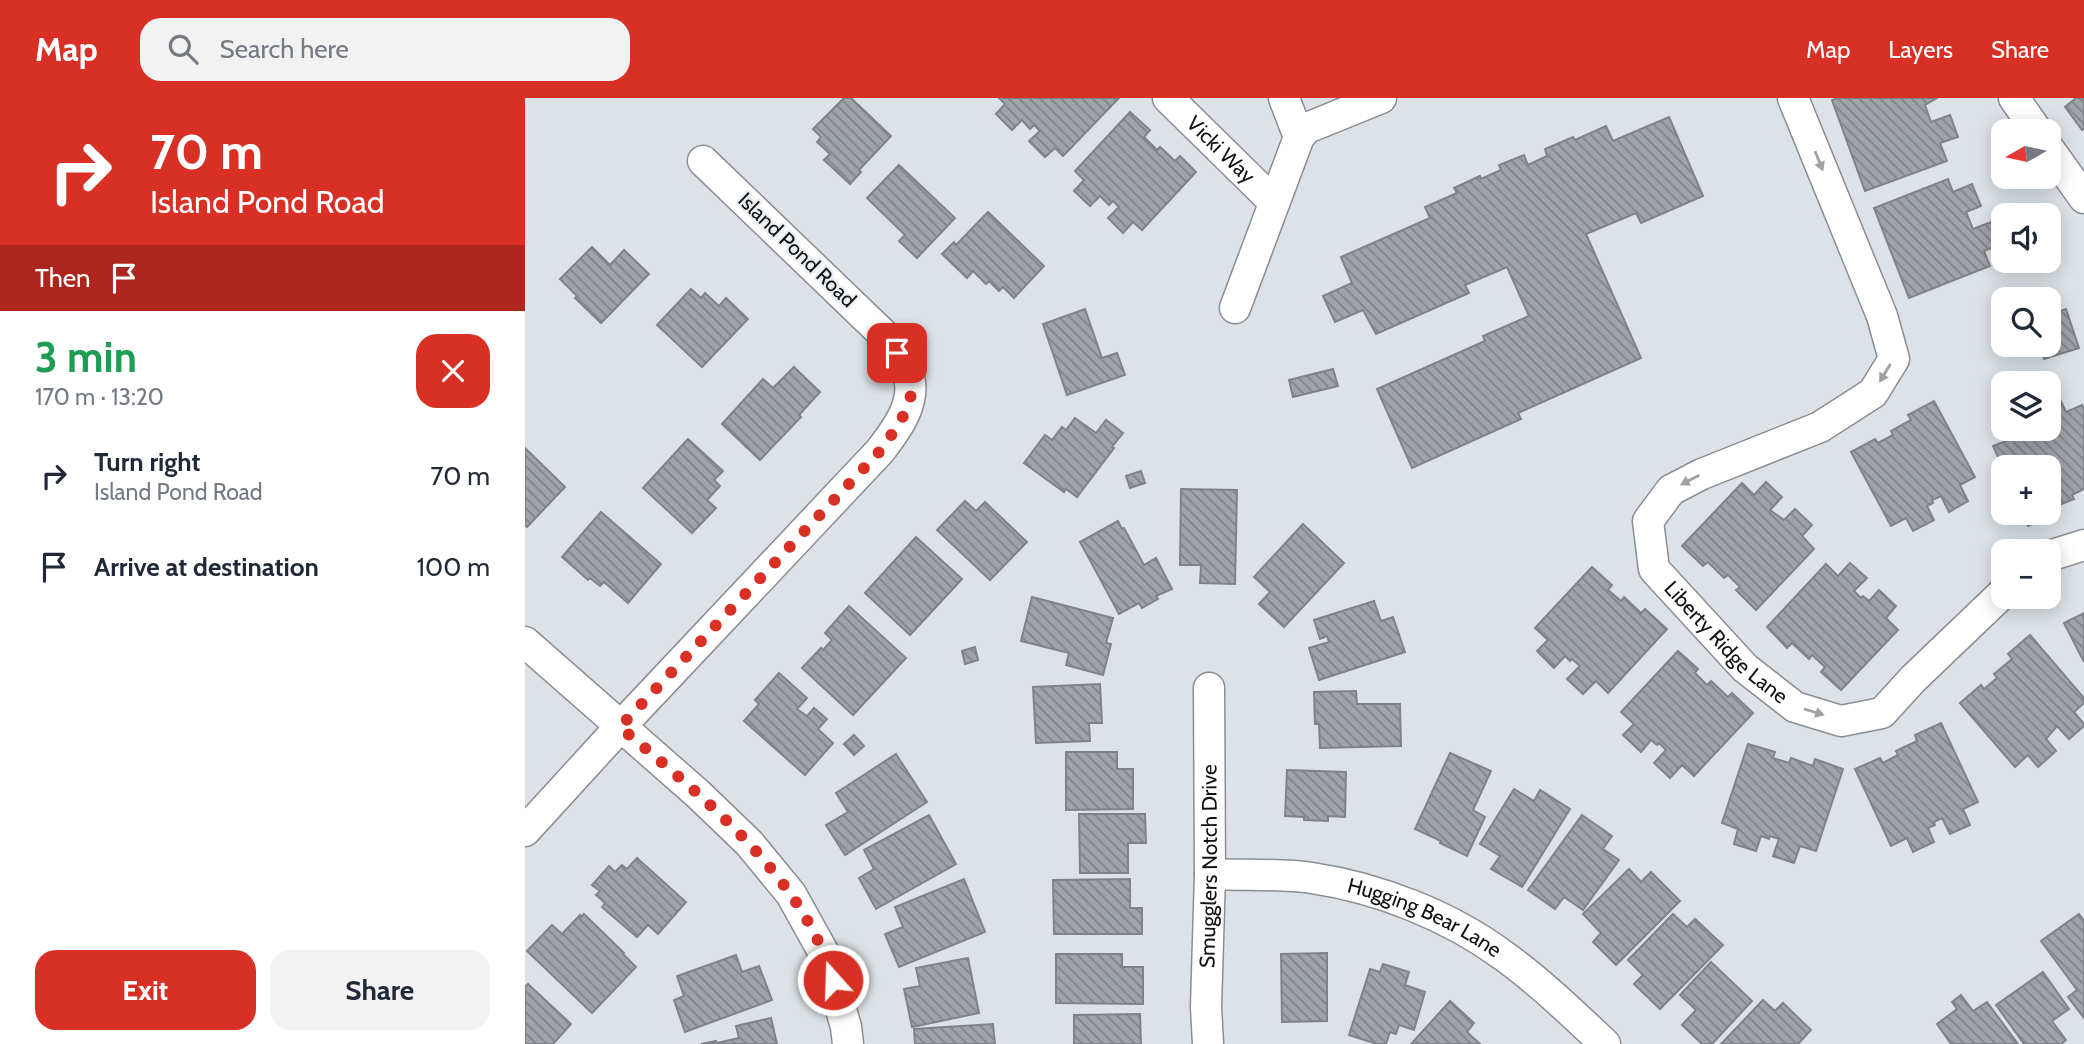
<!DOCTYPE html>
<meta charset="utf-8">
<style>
body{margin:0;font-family:Cabin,sans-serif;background:#f2f2f3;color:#1f2937;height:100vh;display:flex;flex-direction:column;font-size:26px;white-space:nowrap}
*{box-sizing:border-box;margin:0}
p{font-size:23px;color:#747a83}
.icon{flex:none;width:38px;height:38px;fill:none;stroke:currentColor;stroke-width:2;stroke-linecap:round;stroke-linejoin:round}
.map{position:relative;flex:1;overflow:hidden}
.panel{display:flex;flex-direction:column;background:#fff;width:525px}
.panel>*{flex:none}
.banner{background:#d93025;color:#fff;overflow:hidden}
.needle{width:46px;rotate:261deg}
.fabs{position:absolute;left:1466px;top:21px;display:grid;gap:14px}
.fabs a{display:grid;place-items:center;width:70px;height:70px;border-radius:14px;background:#fff;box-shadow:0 4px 18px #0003;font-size:35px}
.pin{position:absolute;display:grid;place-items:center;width:60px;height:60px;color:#fff;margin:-30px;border-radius:14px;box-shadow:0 4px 10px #0006}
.me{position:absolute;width:77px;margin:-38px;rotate:340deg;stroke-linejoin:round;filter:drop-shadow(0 0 5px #0008)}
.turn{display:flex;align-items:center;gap:24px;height:147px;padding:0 35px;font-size:32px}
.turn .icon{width:91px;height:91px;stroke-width:2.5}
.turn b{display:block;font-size:49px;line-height:60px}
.then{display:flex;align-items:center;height:66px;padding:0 35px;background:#0003;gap:14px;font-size:26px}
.round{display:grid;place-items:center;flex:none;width:74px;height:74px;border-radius:21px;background:#f2f2f3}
.summary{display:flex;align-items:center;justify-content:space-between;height:119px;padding:0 35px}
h1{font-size:42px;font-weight:800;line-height:52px;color:#1e9e55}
.action{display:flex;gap:14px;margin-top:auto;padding:14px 35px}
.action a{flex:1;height:80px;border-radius:21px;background:#d93025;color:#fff;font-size:28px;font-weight:800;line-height:80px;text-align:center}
.action a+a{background:#f2f2f3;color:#1f2937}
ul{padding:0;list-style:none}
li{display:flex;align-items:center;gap:21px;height:91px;padding:0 35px}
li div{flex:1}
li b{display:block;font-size:26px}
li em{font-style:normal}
header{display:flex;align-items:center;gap:42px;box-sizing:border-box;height:98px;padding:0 35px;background:#d93025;color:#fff}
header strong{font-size:33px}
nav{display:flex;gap:38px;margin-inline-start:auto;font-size:24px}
.search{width:490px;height:63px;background:#f2f2f3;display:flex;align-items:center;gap:18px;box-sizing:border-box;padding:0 24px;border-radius:21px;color:#747a83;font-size:26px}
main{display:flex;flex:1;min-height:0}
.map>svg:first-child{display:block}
.building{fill:url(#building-back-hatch);stroke:#7f8388;stroke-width:2}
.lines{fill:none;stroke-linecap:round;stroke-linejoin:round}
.street-casing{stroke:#898e93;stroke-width:33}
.street{stroke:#fff;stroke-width:30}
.oneway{fill:#9fa0a1}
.route{stroke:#d93025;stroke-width:12;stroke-dasharray:0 21.6}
.labels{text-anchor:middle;stroke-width:5;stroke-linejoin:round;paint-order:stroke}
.street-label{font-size:21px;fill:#0f1113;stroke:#eaeff4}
</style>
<header>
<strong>Map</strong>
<div class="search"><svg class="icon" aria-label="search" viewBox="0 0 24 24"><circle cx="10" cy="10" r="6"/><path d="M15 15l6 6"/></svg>Search here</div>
<nav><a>Map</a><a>Layers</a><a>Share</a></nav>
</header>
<main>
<section class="panel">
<div class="banner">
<div class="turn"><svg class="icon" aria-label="right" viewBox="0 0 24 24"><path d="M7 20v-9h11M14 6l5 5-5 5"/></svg><div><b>70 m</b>Island Pond Road</div></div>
<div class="then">Then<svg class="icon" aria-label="arrive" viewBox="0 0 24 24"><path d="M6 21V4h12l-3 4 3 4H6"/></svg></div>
</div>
<div class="summary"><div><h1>3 min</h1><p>170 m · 13:20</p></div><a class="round" style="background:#d93025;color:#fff"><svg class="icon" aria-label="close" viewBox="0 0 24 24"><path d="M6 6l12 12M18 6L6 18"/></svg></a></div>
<ul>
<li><svg class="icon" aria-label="right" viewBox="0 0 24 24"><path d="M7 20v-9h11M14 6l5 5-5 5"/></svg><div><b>Turn right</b><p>Island Pond Road</p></div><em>70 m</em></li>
<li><svg class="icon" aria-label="arrive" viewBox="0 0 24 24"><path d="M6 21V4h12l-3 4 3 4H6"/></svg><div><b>Arrive at destination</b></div><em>100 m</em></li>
</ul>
<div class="action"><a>Exit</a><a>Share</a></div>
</section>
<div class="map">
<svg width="1559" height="946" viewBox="0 0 1559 946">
<defs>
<pattern id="building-back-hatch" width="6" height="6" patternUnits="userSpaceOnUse" patternTransform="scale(1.75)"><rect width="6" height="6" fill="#9fa4aa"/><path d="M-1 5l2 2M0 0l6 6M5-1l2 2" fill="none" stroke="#808489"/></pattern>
</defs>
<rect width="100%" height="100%" fill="#dce2e7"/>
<g class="building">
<polygon points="319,0 326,0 366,38 334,72 336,74 325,86 299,62 305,56 292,44 296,39 288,31"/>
<polygon points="474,0 594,0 538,58 530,50 520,59 504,43 515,33 509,27 505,31 497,22 487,32 471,16 480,6"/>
<polygon points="1313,0 1412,0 1400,7 1406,24 1425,17 1433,39 1415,45 1422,63 1340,93 1307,2"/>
<polygon points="1551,0 1559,0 1559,31 1557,32 1540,9"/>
<polygon points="605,14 625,32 619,39 632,52 635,49 650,63 655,58 671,74 617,132 608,124 598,135 583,120 594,109 588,103 584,107 575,98 565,108 549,93 559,82 550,73"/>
<polygon points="1144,19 1178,98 1116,125 1111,115 1061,136 1116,260 993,315 996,321 887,370 852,291 960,243 958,238 1004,218 982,169 940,187 944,195 851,236 838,212 810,224 798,198 827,185 816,159 905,120 900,109 932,95 929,90 955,78 956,81 976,72 974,67 999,57 1003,67 1022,58 1020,51 1048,39 1050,42 1081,28 1088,43"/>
<polygon points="374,67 430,120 392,160 374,143 380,137 342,100"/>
<polygon points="1423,81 1428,94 1447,86 1456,108 1441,114 1448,131 1466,124 1476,146 1459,153 1465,168 1384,200 1349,110"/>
<polygon points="463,114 519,168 489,200 478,189 474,193 464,183 461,186 448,173 442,180 417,156 429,144 431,147"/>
<polygon points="67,149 85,167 99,152 124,176 76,225 50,200 52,198 35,181"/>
<polygon points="166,191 176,200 180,195 194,208 201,200 223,221 177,269 132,227"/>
<polygon points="560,211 577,260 592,255 600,277 542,297 518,226"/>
<polygon points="1541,211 1554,250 1519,261 1514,247 1524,247 1524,217"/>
<polygon points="269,269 295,294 274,317 276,319 235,362 197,326 238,281 248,290"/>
<polygon points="808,271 813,288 768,299 764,282"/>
<polygon points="1534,299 1541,314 1557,307 1559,312 1559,391 1547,397 1549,401 1527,410 1530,416 1503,428 1498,415 1524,415 1524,369 1479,369 1479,372 1468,348 1484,342 1479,331 1503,331 1504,333 1524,331 1524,304"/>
<polygon points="1409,303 1450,379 1435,387 1443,403 1424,414 1416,398 1407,402 1408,405 1402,408 1409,422 1388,433 1381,420 1366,428 1326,354 1350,341 1353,345 1368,337 1366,333 1386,322 1383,317"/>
<polygon points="550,320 571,335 581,322 598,335 587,349 589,350 552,399 541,391 539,394 499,365 520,337 527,342 537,329 541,332"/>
<polygon points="163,341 198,373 189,382 195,388 182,402 191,410 167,435 118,390"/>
<polygon points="0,350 40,389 2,429 0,427"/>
<polygon points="616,373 620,385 605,390 601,378"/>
<polygon points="1241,384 1257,399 1245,412 1259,422 1270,411 1287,427 1277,438 1289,451 1231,512 1211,492 1215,489 1203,477 1199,480 1183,464 1178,468 1157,448 1217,385 1229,397"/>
<polygon points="656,391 712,392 710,486 675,485 676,467 655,467"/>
<polygon points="440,403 451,413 460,404 502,444 465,482 412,432"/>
<polygon points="76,414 136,466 103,505 79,484 75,488 65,480 63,482 37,459"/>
<polygon points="593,423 597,431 599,430 619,467 631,460 647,491 631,498 633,501 617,510 614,505 594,516 555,444"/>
<polygon points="778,426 819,465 759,529 734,506 745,494 729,479"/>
<polygon points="391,439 437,481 385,537 340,495"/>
<polygon points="1325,465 1342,480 1329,493 1336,500 1338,498 1344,503 1354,492 1371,508 1361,520 1373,532 1316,592 1296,574 1300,569 1287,557 1284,561 1267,545 1262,550 1242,529 1301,466 1313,478"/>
<polygon points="1067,469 1087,487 1083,492 1096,503 1099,499 1116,515 1120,511 1142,531 1083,595 1071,583 1058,596 1042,581 1055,568 1047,561 1045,563 1040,558 1029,570 1012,553 1023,542 1010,530"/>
<polygon points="507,499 588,520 581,545 586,546 578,577 541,567 544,555 496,543"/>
<polygon points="849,503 856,523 868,519 880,554 794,582 784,550 804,544 802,538 795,541 789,522"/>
<polygon points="324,508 381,560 328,617 277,570 296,550 298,552 307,542 300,535"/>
<polygon points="1559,515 1559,564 1539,525"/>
<polygon points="1505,537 1559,600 1559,605 1549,614 1559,626 1559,628 1544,641 1532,628 1521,641 1531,653 1513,669 1503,657 1490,669 1435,605 1456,587 1459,591 1472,580 1469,576 1487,561 1483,556"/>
<polygon points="450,549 453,562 440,566 437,553"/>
<polygon points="1153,553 1173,571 1170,575 1182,587 1186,583 1203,599 1207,595 1228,615 1169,678 1157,667 1145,680 1129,665 1141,652 1134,645 1132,647 1126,642 1116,654 1098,637 1109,626 1096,614"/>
<polygon points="254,575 282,600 272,611 282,618 289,610 302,621 293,631 308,645 280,677 219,623 234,606 230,602"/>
<polygon points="575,586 577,625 564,625 565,643 511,645 508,589"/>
<polygon points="831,593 832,606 875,606 876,648 795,650 794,626 790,626 789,594"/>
<polygon points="1416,625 1453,704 1438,711 1445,727 1425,736 1417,720 1409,724 1410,727 1403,730 1409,744 1388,754 1382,740 1366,748 1330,671 1355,660 1358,665 1373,657 1371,653 1392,643 1390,637"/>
<polygon points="329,637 339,648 329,657 319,646"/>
<polygon points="1223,646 1250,654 1248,660 1264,665 1266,660 1288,668 1290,661 1318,671 1291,753 1275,748 1269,765 1248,758 1254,741 1245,738 1244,741 1236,738 1231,753 1209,746 1213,731 1197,725"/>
<polygon points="541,654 592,654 592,671 608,671 608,711 541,712"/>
<polygon points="925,655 966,673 948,712 960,719 942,758 915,745 916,743 890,731"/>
<polygon points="371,656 402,704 320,757 301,727 323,714 311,695"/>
<polygon points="762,672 821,674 820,719 803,718 803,723 779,722 779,719 760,718"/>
<polygon points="989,691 1009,703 1015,692 1045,711 997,789 966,771 975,758 955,746"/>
<polygon points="554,716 620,716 621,745 603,745 603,775 555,775"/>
<polygon points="404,717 431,766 351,811 334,780 349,771 339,752"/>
<polygon points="1057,717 1087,738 1078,751 1094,762 1058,812 1039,799 1030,811 1003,792"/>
<polygon points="112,760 161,804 133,836 123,827 112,839 77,809 80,805 71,797 75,793 67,787 84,768 90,774 97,767 102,771"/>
<polygon points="1104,771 1116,784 1126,774 1155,803 1091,867 1068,844 1076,835 1058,816"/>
<polygon points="439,781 460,834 374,869 360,836 378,829 370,809"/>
<polygon points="605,781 605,810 617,810 617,836 529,836 528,782"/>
<polygon points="59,816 99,855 98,856 111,869 67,915 2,853 27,827 37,836 55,817 56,819"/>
<polygon points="1148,816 1162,829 1170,821 1198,847 1135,911 1109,886 1118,877 1103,862"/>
<polygon points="1554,816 1559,823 1559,920 1543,899 1552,892 1516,843"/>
<polygon points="802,855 802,923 757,924 756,856"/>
<polygon points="531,856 597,856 597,869 618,869 618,906 531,905"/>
<polygon points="211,857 217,874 234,868 247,902 160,934 149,902 159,898 152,878"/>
<polygon points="443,860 454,915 387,929 379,891 395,888 391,870"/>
<polygon points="1186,864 1227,903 1187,946 1177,946 1157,927 1171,912 1155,897"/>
<polygon points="858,866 884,874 880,887 900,894 889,932 874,927 871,936 865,934 861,946 852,946 824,937 845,871 855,874"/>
<polygon points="1518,874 1544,911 1527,923 1541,942 1536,946 1499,946 1471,907"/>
<polygon points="3,886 46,926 28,946 0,946 0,889"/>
<polygon points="1436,897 1448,913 1462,904 1493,946 1426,946 1412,926 1432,911 1427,904"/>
<polygon points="1238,902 1250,913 1258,905 1286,932 1273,946 1196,946"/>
<polygon points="925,903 949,925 942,934 955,946 886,946"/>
<polygon points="615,916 616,946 549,946 549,917"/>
<polygon points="246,920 252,946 176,946 191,943 192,945 214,940 211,928"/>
<polygon points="468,926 470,946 390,946 389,931"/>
</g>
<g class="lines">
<g class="street-casing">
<g id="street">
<path id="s1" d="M 643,0 L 749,104"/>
<polyline points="759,0 774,39"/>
<path id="s2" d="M 1268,0 L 1357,218 L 1369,261 L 1348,295 L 1295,329 L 1177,376 L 1146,392 L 1123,423 L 1129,471 L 1220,570 L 1270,609 L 1316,623 L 1357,615 L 1388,581 L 1479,494"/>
<polyline points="1489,0 1512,33"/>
<polyline points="1524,51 1559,100"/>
<polyline points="710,210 774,39 782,30 856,0"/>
<polyline points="1524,458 1559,447"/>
<polyline points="0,544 173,696 224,745 266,796 301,859 321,929 323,946"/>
<path d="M 0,733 L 95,629 L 355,353 C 372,331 394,302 382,273 C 378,261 368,250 362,240 L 178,63"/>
<path id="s3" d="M 685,776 C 718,778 754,775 787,780 C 854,790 925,818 979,858 C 1015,884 1048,916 1080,946"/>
<path id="s4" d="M 683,946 L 681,909 L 685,776 L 684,590"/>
</g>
</g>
<use href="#street" class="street"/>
</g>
<defs><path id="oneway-solid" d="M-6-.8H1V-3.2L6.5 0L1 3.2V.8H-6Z" transform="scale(1.75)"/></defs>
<g class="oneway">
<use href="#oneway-solid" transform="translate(1294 63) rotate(68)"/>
<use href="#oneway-solid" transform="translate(1360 275) rotate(121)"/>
<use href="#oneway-solid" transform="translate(1165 382) rotate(153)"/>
<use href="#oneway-solid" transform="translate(1289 614) rotate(17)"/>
</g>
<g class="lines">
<path class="route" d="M 308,882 C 278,777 175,697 95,629 L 355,353 C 367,336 390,307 386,285 C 384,273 378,265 372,255"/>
</g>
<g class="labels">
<g class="street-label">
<text dy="7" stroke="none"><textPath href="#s1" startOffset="74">Vicki Way</textPath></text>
<text transform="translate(272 152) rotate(44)" y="7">Island Pond Road</text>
<text dy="7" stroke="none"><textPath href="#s2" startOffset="735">Liberty Ridge Lane</textPath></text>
<text dy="7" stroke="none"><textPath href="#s4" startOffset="178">Smugglers Notch Drive</textPath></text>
<text dy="7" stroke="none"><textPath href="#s3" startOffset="222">Hugging Bear Lane</textPath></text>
</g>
</g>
</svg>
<div class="fabs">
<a><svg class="needle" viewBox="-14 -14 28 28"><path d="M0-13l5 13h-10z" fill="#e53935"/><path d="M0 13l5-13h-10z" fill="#747a83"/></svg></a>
<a><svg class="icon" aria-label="sound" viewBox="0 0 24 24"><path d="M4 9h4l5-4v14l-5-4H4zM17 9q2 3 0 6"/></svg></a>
<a><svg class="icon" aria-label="search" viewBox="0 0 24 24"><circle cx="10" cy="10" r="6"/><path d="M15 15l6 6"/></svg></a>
<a><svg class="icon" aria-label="layers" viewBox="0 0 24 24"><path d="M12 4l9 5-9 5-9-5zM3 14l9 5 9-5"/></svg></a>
<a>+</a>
<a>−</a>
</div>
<div class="pin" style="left:372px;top:255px;background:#d93025"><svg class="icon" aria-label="arrive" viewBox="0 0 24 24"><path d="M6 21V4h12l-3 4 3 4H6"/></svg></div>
<svg class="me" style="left:308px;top:882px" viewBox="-20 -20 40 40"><circle r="17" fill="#d93025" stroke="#fff" stroke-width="3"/><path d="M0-11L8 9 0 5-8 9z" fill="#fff"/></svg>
</div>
</main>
